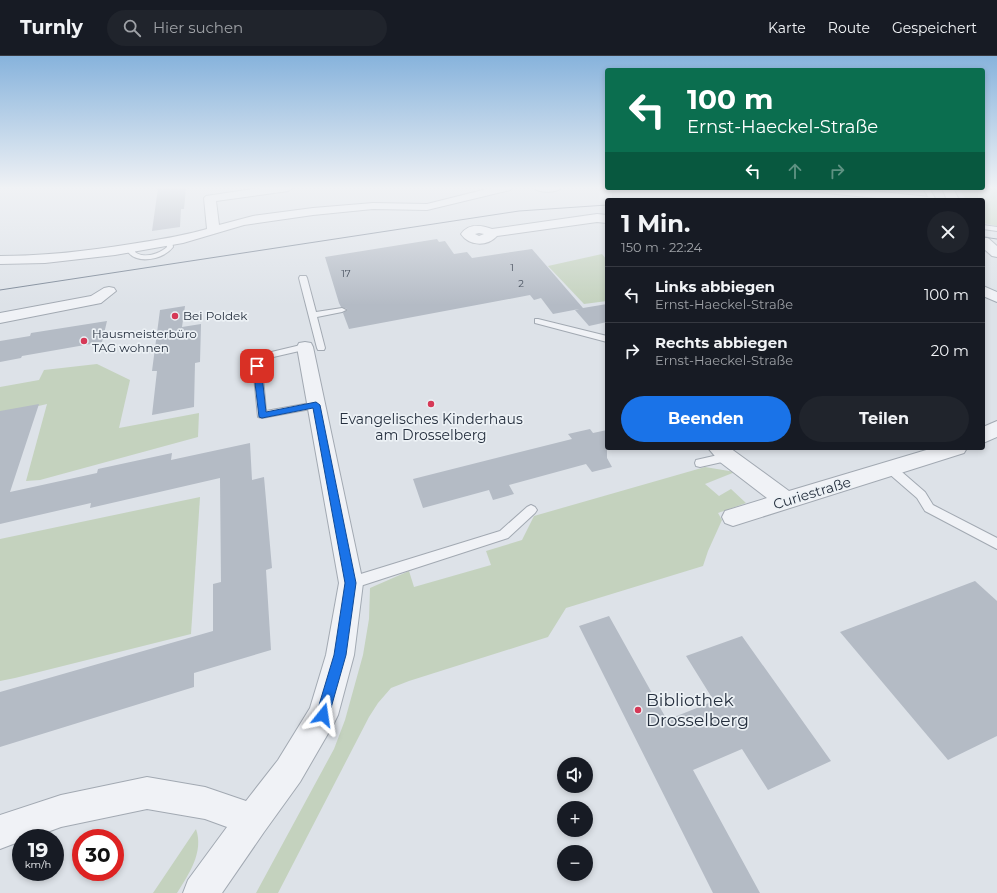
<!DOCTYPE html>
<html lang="de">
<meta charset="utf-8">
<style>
body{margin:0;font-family:Montserrat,sans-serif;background:#20242c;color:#f1f3f6;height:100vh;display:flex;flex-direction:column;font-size:15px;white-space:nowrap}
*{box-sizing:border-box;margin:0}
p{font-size:13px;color:#9ea1a6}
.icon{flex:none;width:22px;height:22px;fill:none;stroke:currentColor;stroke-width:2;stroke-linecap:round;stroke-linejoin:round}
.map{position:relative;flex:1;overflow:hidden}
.sheet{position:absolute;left:605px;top:142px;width:380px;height:252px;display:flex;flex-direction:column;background:#171b24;border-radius:4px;box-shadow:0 2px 6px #0003}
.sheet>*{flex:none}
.top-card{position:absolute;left:605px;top:12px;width:380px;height:122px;border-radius:4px;box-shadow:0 2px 6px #0003;background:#0b6e4f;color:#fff;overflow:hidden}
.buttons{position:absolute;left:557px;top:701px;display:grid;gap:8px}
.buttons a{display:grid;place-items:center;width:36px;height:36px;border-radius:50%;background:#171b24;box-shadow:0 2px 6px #0003;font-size:20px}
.speed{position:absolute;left:12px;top:773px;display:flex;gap:8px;font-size:20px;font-weight:700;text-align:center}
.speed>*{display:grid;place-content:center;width:52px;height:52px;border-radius:50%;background:#171b24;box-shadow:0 2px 6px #0003;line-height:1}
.speed small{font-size:10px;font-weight:400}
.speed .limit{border:6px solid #d22;background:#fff;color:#111}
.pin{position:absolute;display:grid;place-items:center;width:34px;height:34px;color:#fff;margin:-17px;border-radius:8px;box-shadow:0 2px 6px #0006}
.me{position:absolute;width:44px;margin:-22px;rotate:15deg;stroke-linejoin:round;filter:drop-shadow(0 0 3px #0008)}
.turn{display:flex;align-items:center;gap:14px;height:84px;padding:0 16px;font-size:18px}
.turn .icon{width:52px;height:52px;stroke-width:2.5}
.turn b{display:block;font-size:28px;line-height:34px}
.lanes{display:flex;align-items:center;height:38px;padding:0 16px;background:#0003;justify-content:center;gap:20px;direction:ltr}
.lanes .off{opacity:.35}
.round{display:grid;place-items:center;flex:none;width:42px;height:42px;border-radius:21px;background:#20242c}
.summary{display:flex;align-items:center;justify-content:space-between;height:68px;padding:0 16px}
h1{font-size:24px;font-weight:700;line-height:30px}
.action{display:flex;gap:8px;margin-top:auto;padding:8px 16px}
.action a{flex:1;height:46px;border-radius:24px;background:#1a73e8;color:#fff;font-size:16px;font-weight:700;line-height:46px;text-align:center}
.action a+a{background:#20242c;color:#f1f3f6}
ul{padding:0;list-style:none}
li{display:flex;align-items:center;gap:12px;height:56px;padding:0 16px;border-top:1px solid #363941}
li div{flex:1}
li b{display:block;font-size:15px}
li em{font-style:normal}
header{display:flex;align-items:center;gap:24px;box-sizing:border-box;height:56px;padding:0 20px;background:#171b24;border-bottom:1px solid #363941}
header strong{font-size:19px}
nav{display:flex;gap:22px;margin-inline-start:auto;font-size:14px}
.search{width:280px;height:36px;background:#20242c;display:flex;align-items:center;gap:10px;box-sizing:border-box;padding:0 14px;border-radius:22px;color:#9ea1a6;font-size:15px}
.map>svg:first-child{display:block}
.green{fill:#c4d2be}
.building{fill:#b4bbc5}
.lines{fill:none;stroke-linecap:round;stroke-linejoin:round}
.lane-casing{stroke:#a2a9b2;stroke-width:2}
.street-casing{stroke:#a2a9b2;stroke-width:2}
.lane{fill:#f0f2f6;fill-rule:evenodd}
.street{fill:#f0f2f6;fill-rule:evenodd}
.tram{stroke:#768292;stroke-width:1}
.route{fill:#1a73e8;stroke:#114b97}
.poi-dot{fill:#d63957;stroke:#ecf1f5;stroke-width:1.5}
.labels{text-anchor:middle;stroke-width:3.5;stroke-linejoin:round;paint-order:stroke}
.far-number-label{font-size:10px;fill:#4a5360}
.far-poi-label{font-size:12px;fill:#26303f;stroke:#ecf1f5;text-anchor:start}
.poi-label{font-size:14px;fill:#26303f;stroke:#ecf1f5}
.street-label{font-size:14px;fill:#26303f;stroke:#ecf1f5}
.near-poi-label{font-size:17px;fill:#26303f;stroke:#ecf1f5;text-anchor:start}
</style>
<header>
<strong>Turnly</strong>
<div class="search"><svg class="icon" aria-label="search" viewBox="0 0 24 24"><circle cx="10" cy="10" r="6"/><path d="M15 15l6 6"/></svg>Hier suchen</div>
<nav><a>Karte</a><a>Route</a><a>Gespeichert</a></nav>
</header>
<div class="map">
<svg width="997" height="837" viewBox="0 0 997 837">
<rect width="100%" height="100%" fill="#dde2e8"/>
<g class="green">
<polygon points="959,132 997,132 997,170 983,167 983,144 966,144"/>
<polygon points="602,198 607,204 607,245 584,248 548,210"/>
<polygon points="97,308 130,324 119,372 199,357 198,381 40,424 26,425 47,348 0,359 0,331 39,324 44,314"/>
<polygon points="705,411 735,416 705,428 719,440 731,433 746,447 718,457 722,464 708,495 703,510 566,552 548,581 409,625 391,632 378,647 369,661 278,837 256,837 334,693 345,664 363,599 369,563 370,532 409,515 414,531 491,509 486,495 522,484 534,460"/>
<polygon points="200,441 191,578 15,622 0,625 0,483"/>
<path d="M 196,773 C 204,796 189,818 177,837 L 153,837 Z"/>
</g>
<g class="building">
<polygon points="158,132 186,132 184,153 181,153 180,171 152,175"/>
<polygon points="437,183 439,186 445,185 454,198 467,196 472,202 532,193 583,252 607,248 607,266 589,270 575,254 579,253 553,258 541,242 534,244 530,239 349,273 343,257 347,253 341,251 339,247 325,201"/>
<polygon points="185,250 182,271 201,268 200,306 195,307 194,351 152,359 157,315 152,315 160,254"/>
<polygon points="107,265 102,286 22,300 21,302 0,306 0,285 30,280 31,277"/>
<polygon points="39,348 10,436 97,417 98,413 172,397 171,404 250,387 252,424 264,421 272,512 266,514 271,594 194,617 194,631 0,691 0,636 213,575 213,528 221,526 220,422 90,452 91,447 0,468 0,355"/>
<polygon points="590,373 593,377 607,374 607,402 612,411 592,416 586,408 509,429 514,438 493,444 489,434 423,452 413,423 572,383 568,378"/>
<polygon points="975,525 997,545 997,680 948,704 840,576"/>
<polygon points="609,560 667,664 714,645 686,600 742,580 831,705 768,734 742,693 693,714 760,837 713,837 579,570"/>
</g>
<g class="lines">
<g class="lane-casing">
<g id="lane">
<polygon points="923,132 929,132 936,144 930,144"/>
<polygon points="983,169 997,171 997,175 983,173"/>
<path d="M 169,183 L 172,185 L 173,191 C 164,203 138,209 128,196 L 129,191 L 132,189 L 135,191 L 135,196 C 144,203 159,198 167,191 L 166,185 Z"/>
<polygon points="300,220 306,220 307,222 316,256 342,252 346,254 342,256 317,261 325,292 324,294 318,294 317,292 299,222"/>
<polygon points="535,263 538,263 607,280 607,286 535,267"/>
<polygon points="305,288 308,289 309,291 308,293 269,302 262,310 266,355 316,346 321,349 316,352 262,362 258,361 253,310 263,298"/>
<polygon points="727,397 731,398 732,401 731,404 700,411 696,410 695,407 696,404"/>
<polygon points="891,409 895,410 925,436 933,449 997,482 997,493 925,455 917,442 887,416 886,413 887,410"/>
<polygon points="531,449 535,451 537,454 535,457 508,482 351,533 346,531 344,527 346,523 351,521 500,475 527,451"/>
</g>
</g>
<g class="street-casing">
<g id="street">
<path d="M 260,132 L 293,132 L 288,135 L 216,145 L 219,169 L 253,160 L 313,152 L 373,147 L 427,148 L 491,132 L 511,132 L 510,134 L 427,154 L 373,153 L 313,159 L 244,169 L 183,187 L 115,199 L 45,207 L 0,208 L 0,200 C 44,200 88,195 131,188 C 157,184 182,180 207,173 L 204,142 L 206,140 Z"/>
<path d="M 534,132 L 561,132 C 556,137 539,137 534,132 Z"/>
<polygon points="802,132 843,132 930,141 934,142 936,144 896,144 807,135"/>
<polygon points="942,132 953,132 959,144 947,144"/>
<path d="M 597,158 L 607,159 L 607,167 L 597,166 L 497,180 C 487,191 469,190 461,178 C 469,167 481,169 492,173 ZM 479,177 L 484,178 L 479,180 L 475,178 Z"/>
<polygon points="983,181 988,182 997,190 997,201 992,200 983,192"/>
<polygon points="983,230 997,236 997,246 983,240"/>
<polygon points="109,231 114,232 116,235 101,247 0,267 0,257 91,240 104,232"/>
<polygon points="305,286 311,287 313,291 363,527 354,599 338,659 333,669 300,726 264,776 222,837 183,837 188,824 227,771 205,763 147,753 61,771 31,782 21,782 21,785 0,793 0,759 61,739 147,721 205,731 246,745 278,704 310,652 326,599 339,527 297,291 299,287"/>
<polygon points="997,365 997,381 983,387 983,371"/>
<polygon points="708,392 730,392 789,435 933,392 967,392 964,397 733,470 725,467 722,461 725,455 767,442 720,406"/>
</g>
</g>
<use href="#lane" class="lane"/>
<use href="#street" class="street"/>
<g class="tram">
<polyline points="983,181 997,183"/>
<polyline points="0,234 519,155 607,149"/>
</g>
</g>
<linearGradient id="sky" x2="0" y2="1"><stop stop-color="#87b3dc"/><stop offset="0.53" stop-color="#f0f2f5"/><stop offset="1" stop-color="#f0f2f5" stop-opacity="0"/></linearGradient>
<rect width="997" height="249" fill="url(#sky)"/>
<polygon class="route" points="254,308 260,308 261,310 266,356 316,346 320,349 356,527 346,599 329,659 327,664 323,666 318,664 316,659 334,599 345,527 313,352 262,362 259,361 253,310"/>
<g class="poi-dot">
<circle cx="175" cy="260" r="4"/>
<circle cx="84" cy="285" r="4"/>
<circle cx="431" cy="348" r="4"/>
<circle cx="638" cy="654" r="4"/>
</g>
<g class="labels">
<g class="far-number-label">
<text x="512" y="215">1</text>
<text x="346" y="221">17</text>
<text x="521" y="231">2</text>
</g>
<g class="far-poi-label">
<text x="183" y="264">Bei Poldek</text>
<text x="92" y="282">Hausmeisterbüro<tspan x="92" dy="14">TAG wohnen</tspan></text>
</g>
<g class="poi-label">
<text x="431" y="368">Evangelisches Kinderhaus<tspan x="431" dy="16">am Drosselberg</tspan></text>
</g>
<g class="street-label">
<text transform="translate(812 437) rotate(-17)" y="5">Curiestraße</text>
</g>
<g class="near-poi-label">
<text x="646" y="650">Bibliothek<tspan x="646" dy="20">Drosselberg</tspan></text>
</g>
</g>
</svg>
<div class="buttons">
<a><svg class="icon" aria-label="sound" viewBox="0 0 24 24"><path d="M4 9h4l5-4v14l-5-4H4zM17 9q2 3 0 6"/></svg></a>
<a>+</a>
<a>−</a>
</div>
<div class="speed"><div>19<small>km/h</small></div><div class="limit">30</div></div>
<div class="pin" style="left:257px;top:310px;background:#d93025"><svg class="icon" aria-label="arrive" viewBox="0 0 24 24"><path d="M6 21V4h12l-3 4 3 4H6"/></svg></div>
<svg class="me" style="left:323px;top:659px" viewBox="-20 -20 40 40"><path d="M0-17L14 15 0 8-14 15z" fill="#1a73e8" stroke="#fff" stroke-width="4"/></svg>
<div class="top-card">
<div class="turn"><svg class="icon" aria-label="left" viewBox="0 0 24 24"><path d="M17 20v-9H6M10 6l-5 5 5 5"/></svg><div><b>100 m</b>Ernst-Haeckel-Straße</div></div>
<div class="lanes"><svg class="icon" aria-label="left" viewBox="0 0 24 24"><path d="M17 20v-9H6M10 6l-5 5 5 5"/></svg><svg class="icon off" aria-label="ahead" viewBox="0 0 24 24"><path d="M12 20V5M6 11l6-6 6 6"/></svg><svg class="icon off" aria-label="right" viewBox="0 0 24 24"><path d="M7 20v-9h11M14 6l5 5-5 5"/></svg></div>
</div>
<section class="sheet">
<div class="summary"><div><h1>1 Min.</h1><p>150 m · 22:24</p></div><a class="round"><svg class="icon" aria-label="close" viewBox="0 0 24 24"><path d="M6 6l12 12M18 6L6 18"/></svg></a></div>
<ul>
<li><svg class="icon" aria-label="left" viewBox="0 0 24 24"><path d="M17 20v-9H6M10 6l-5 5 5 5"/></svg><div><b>Links abbiegen</b><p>Ernst-Haeckel-Straße</p></div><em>100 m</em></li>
<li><svg class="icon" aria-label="right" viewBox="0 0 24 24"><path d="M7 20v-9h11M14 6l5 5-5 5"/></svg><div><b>Rechts abbiegen</b><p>Ernst-Haeckel-Straße</p></div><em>20 m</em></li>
</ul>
<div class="action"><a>Beenden</a><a>Teilen</a></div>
</section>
</div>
